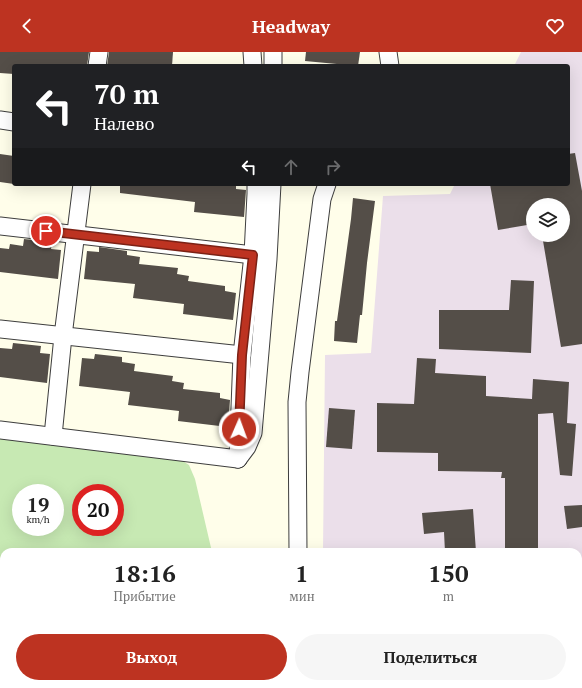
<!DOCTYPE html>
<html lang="ru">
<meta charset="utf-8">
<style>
body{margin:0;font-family:"PT Serif",serif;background:#f6f6f6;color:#222;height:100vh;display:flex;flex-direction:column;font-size:15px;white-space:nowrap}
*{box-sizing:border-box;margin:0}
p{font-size:13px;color:#767676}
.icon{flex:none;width:22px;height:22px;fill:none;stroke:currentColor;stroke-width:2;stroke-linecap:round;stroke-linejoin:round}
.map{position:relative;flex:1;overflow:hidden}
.drawer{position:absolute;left:0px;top:496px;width:582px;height:140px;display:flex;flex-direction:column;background:#fff;border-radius:12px 12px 0 0;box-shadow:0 4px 16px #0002}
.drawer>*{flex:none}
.guide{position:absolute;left:12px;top:12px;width:558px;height:122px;border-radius:4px;box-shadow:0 4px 16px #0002;background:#202124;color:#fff;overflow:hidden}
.fabs{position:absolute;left:526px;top:146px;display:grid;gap:8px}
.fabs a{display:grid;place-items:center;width:44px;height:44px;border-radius:50%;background:#fff;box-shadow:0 4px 16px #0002;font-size:20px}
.speed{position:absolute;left:12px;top:432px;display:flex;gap:8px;font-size:20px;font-weight:700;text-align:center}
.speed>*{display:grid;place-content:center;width:52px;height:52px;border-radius:50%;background:#fff;box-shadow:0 4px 16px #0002;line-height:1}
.speed small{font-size:10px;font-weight:400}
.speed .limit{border:6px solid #d22;background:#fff;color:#111}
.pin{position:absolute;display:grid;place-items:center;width:34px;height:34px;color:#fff;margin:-17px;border:2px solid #fff;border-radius:50%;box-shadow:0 1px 4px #0007}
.me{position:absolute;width:44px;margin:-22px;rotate:2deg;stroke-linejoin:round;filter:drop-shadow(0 0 3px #0008)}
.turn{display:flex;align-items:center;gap:14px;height:84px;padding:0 16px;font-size:18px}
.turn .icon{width:52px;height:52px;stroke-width:2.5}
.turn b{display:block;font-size:28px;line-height:34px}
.lanes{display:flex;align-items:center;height:38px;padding:0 16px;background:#0003;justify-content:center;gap:20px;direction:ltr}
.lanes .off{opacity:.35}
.eta{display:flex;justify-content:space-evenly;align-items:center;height:68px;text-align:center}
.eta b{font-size:24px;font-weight:800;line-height:28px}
.primary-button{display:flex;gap:8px;margin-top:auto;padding:8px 16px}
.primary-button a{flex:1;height:46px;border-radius:24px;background:#bd3321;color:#fff;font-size:16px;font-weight:800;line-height:46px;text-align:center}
.primary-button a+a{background:#f6f6f6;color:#222}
header{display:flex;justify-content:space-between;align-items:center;height:52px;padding:0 16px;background:#bd3321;color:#fff;font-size:18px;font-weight:800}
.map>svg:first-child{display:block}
.industrial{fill:#ebdfea;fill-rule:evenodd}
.green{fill:#c7e9b3;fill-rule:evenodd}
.building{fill:#544e48}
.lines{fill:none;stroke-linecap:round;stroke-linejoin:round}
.minor-casing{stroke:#3e3e3e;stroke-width:19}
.minor{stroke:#fff;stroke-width:17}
.route-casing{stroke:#7b2115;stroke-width:10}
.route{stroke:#bd3321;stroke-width:7}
</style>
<header><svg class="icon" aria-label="back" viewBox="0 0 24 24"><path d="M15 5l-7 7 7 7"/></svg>Headway<svg class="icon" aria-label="heart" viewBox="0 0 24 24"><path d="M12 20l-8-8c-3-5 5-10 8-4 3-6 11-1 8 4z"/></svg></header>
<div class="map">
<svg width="582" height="636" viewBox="0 0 582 636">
<rect width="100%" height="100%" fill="#fffeea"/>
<path class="industrial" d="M 521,0 L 582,0 L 582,542 L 578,543 L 578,500 L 323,500 L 325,303 L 371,301 L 383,144 L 450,142 L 455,132 L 568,132 L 568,14 L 514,14 ZM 533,153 L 563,153 L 563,183 L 533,183 Z"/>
<path class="green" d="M 0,380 L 178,406 L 189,413 L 195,427 L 212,500 L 4,500 L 4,528 L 0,528 ZM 21,441 L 55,441 L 55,475 L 21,475 ZM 81,441 L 115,441 L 115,475 L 81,475 Z"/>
<g class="building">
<polygon points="0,0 89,0 87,14 14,14 14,22 0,21"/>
<polygon points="109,0 173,0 172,14 107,14"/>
<polygon points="306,0 360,0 358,14 305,9"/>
<polygon points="575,101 582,139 582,292 561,295 542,183 563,183 563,153 533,153 533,172 498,178 490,132 568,132 568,102"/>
<polygon points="0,102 14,104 14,132 0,130"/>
<polygon points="120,132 236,132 236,137 246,138 244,165 194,160 195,150 120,141"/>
<polygon points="353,146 375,149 367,211 362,263 360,263 357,291 334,289 335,269 337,269 351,167"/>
<polygon points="24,187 52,190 51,197 61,198 58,227 0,220 0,196 9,197 10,192 23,194"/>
<polygon points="99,195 127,199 127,203 140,205 139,212 178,216 177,222 189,224 188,229 225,234 225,239 236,241 233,268 183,262 184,252 133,246 135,232 84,227 87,199 99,200"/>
<polygon points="511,228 534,229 531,301 439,297 439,258 509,258"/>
<polygon points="13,291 41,294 40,301 50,302 47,331 0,325 0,296 12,297"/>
<polygon points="95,302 122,305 122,310 135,312 134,319 173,324 172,329 184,331 183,337 220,341 220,346 230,348 228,375 178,369 179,359 128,353 130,340 79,334 82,306 94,307"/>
<polygon points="417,306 436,307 435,321 486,324 486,344 532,347 533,327 569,330 567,371 576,372 572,424 560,423 553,361 538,362 538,496 505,496 505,426 501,426 502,420 438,419 438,401 377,400 377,351 414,352"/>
<polygon points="329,356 355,358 352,397 326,395"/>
<polygon points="582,453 582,475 567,477 564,454"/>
<polygon points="473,457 476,500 445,500 444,480 424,482 422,461"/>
</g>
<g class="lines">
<g class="minor-casing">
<g id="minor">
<polyline points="252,0 253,14"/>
<polyline points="388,0 390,14"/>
<polyline points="97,14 99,0"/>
<polyline points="273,14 273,0"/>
<polyline points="0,68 14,70"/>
<polyline points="0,174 253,203"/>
<polyline points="0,277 242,303"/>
<polyline points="0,378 238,407"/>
<polyline points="53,384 63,284 82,132"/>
<polyline points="238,407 247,395 253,381 268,207 272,132"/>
<polyline points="238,407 242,303 253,203 256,142 256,132"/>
<polyline points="298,500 297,350 300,320 322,147 327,132"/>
<polyline points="0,539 4,538"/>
<polyline points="0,558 4,559"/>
<polyline points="0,601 4,602"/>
<polyline points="71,632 85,636"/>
<polyline points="420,632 427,636"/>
<polyline points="549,632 550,636"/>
<polyline points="39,636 41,632"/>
<polyline points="229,636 229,632"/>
</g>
</g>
<use href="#minor" class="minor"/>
</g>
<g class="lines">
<g class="route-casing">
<polyline id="route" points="46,179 253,203 242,303 239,377"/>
</g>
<use href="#route" class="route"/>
</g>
</svg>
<div class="fabs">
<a><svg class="icon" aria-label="layers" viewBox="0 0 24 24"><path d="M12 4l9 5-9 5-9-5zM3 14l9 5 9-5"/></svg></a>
</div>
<div class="speed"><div>19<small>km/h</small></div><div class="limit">20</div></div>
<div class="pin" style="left:46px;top:179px;background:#d93025"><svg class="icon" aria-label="arrive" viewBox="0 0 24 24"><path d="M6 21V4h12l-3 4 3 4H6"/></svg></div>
<svg class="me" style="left:239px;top:377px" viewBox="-20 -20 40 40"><circle r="17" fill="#bd3321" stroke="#fff" stroke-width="3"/><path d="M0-11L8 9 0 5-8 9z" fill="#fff"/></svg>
<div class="guide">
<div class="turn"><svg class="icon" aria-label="left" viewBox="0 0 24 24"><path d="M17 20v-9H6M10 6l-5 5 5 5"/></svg><div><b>70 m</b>Налево</div></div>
<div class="lanes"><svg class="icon" aria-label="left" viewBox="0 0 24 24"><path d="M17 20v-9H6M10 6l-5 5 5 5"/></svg><svg class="icon off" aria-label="ahead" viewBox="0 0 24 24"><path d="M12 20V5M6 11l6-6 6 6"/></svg><svg class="icon off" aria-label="right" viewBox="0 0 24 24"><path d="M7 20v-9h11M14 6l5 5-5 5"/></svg></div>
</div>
<section class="drawer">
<div class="eta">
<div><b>18:16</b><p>Прибытие</p></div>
<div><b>1</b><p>мин</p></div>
<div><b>150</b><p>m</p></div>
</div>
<div class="primary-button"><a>Выход</a><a>Поделиться</a></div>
</section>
</div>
